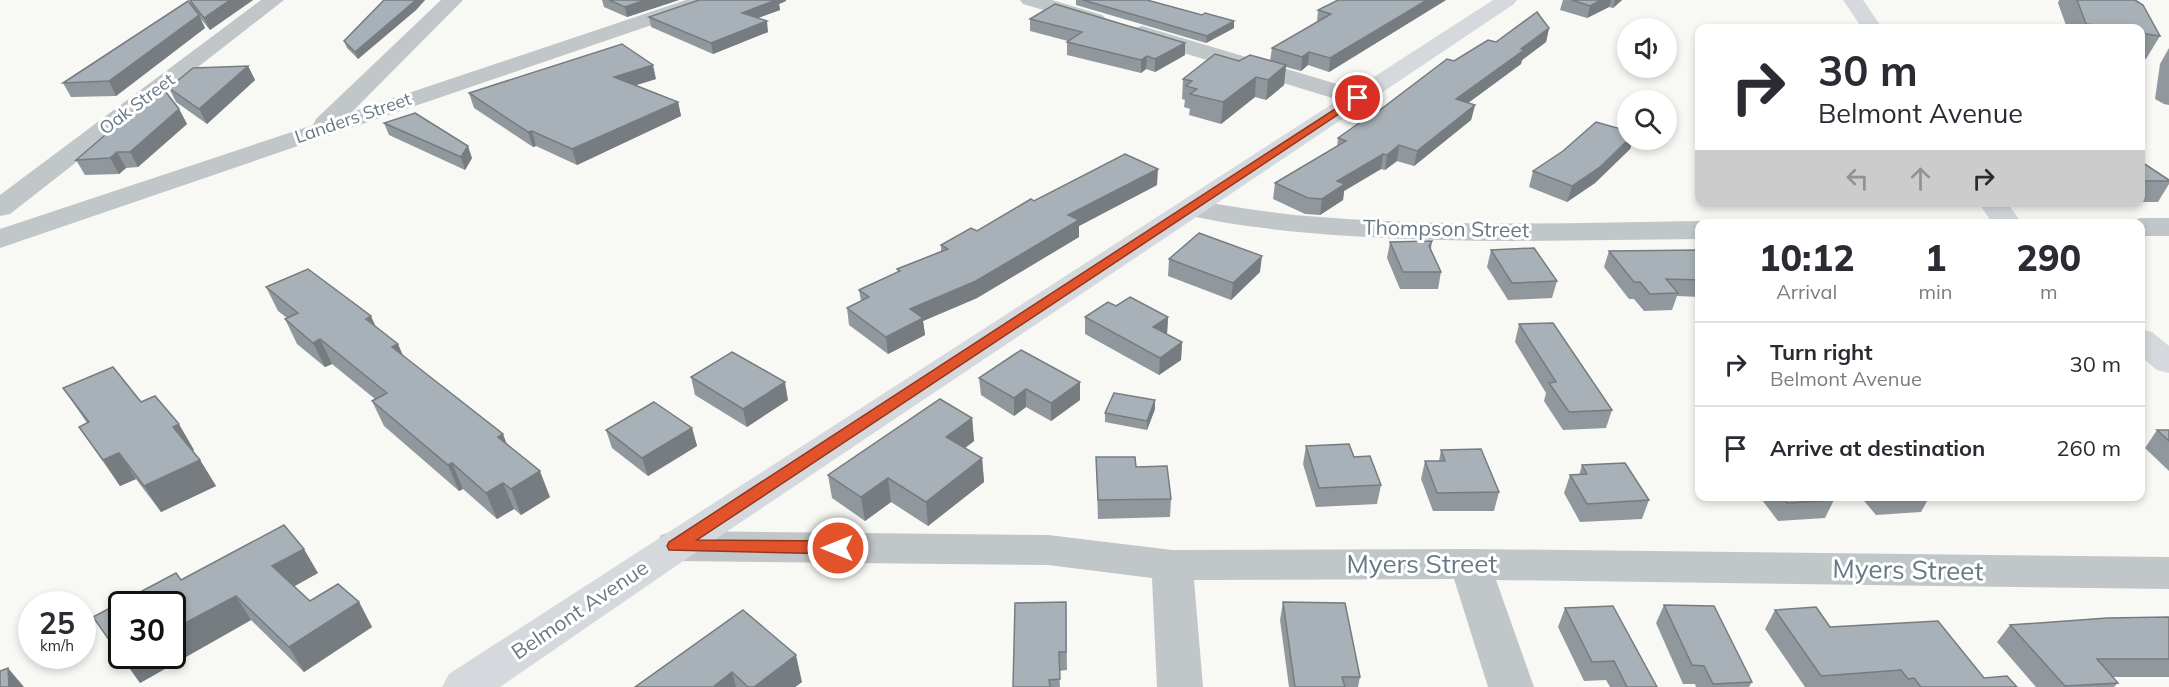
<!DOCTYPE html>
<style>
body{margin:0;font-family:Mulish,sans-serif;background:#f7f7f7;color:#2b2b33;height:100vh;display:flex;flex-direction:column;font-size:22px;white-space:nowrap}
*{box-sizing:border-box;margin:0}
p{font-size:20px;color:#7c7c81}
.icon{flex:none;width:33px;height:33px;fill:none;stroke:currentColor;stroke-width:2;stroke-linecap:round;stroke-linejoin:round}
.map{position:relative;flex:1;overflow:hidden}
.side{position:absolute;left:1695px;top:219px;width:450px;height:282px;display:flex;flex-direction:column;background:#fff;border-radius:12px;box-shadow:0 3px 9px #0003}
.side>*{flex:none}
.banner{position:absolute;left:1695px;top:24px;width:450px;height:183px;border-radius:12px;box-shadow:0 3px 9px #0003;background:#fff;color:#2b2b33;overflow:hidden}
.controls{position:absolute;left:1617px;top:18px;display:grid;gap:12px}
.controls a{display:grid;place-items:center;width:60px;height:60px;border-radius:50%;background:#fff;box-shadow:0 3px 9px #0003;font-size:30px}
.speed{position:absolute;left:18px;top:591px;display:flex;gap:12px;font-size:30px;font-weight:700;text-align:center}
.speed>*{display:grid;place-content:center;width:78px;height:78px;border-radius:50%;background:#fff;box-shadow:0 3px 9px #0003;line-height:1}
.speed small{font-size:15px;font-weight:400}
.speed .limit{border:3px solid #111;border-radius:9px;background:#fff;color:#111}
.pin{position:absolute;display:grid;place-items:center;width:51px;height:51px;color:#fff;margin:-26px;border:3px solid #fff;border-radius:50%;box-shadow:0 2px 6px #0007}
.me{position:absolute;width:66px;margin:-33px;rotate:270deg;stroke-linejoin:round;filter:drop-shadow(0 0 4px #0008)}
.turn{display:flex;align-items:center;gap:21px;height:126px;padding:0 24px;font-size:27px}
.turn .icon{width:78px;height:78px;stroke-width:2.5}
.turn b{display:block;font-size:42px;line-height:51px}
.lanes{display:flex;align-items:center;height:57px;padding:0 24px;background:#0003;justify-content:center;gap:30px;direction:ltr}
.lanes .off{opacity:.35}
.eta{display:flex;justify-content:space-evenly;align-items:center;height:102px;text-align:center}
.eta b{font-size:36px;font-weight:800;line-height:42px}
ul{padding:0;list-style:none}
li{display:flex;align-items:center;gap:18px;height:84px;padding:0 24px;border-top:2px solid #e1e1e2}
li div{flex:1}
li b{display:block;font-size:22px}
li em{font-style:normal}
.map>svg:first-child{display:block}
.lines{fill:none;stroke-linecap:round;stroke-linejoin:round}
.street{fill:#c1c6c9;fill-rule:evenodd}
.secondary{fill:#d5d9dd;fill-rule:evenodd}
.primary{fill:#d5d9dd;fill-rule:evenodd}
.wall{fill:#90989d}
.shaded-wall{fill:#767c80}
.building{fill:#a8b1b7;stroke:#767c80;stroke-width:1.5}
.route{fill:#e2532b;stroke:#93361c;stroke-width:1.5}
.labels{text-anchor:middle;stroke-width:6;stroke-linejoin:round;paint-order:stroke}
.far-street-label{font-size:18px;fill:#677986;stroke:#fff}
.street-label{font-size:21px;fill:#677986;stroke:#fff}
.near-street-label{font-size:26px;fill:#677986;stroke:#fff}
</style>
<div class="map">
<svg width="2169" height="687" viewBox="0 0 2169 687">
<rect width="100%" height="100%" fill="#f8f8f5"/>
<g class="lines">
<g class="street">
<polygon points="261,0 284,0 10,214 0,216 0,195"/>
<polygon points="441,0 463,0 352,112 686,0 716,0 713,4 0,248 0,229 313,125 316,119"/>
<polygon points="1020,0 1052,0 1102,15 1106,19 1102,23 1095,25 1023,4"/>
<polygon points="1142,26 1367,93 1370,98 1367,103 1358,105 1349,103 1134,38 1131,33 1134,28"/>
<path d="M 1193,200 C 1235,207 1277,214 1320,217 C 1446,227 1573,223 1700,221 L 1709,224 L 1700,224 L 1700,239 C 1583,240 1466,244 1350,236 C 1294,232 1237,227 1183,214 L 1179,208 L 1183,202 Z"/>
<polygon points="2140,218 2169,218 2169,236 2140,236 2140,224 2128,224"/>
<polygon points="675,531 1048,535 1172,550 1470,549 2169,557 2169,589 1496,580 1534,687 1488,687 1454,579 1194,580 1203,687 1157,687 1152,578 1048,565 675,561 661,557 655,546 661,535"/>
</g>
<polygon class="secondary" points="1493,0 1517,0 1514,4 689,557 500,687 442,687 449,674"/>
<g class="primary">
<polygon points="1843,0 1863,0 1882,28 1862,28"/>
<polygon points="1978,202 2007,202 2022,224 1993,224"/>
<polygon points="2140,329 2152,332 2169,346 2169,373 2157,370 2140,356"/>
</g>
</g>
<g class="wall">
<polygon points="189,0 253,0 210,30 200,18 205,28 116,96 71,97 63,83 191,5"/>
<polygon points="384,0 425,0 416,10 358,59 347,48 344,41"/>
<polygon points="602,0 679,0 627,17 604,7"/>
<polygon points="1076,0 1147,0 1202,15 1234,21 1234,28 1206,43 1076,5"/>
<polygon points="1446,0 1329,72 1308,65 1301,71 1286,67 1284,85 1266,100 1255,97 1221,124 1189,115 1190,109 1184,107 1185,100 1182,99 1183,79 1239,61 1270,61 1272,48 1317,22 1318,10"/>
<polygon points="1563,0 1622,0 1613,8 1609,7 1587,18 1560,10"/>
<polygon points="2059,0 2135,0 2160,36 2146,59 2140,58 2140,28 2067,28 2058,3"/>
<polygon points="786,1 779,4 780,10 758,18 768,32 713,54 651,27 649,17"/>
<polygon points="1030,19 1185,55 1155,72 1146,69 1141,73 1067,55 1067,42 1068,41 1030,31"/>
<polygon points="1549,28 1546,42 1522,60 1521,64 1468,103 1475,105 1471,120 1414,166 1397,161 1385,170 1381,169 1344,191 1343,200 1320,215 1305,214 1273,199 1275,183 1337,147 1338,138 1368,119 1496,42"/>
<polygon points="2169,48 2169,105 2164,104 2155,99 2160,64"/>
<polygon points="248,66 255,80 207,124 176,102 169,88"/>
<polygon points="656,79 636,85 678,102 681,116 577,165 536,146 533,147 474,108 469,93"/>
<polygon points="179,109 187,124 138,167 126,168 119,174 85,175 76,160"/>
<polygon points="384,123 472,158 465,170 389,135"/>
<polygon points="1628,140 1633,140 1630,149 1595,183 1567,202 1529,187 1533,171"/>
<polygon points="2140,161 2169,180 2169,184 2158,202 2140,202"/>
<polygon points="1157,185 1079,226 1079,237 977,298 923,321 925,335 888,354 849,325 847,308 861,301 859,290 898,272 897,269 941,251 941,245 977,231 1034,201"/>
<polygon points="2051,202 2106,202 2052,203"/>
<polygon points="1432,241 1431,249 1441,272 1438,289 1400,289 1387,258 1390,242"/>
<polygon points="1491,250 1557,281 1552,298 1508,300 1487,267"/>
<polygon points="1700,250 1700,297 1677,296 1672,310 1644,311 1634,299 1629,299 1604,267 1609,251"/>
<polygon points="1169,259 1260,272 1231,300 1168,276"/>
<polygon points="266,287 375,326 403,356 506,444 550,497 521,515 514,509 497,519 463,489 459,491 384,426 372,401 375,399 332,364 325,367 297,344 285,319 287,318 278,311"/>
<polygon points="1116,306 1168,317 1167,334 1182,342 1181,360 1159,375 1085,334 1085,317"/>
<polygon points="1519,324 1612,410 1606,428 1563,430 1544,401 1546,393 1515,342"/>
<polygon points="691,377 788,400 747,427 695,395"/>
<polygon points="979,378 1080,400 1051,421 1026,407 1014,416 981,395"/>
<polygon points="63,388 141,402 194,450 193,451 200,460 216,486 161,512 136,479 120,486 79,427 87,423"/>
<polygon points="1155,409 1147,430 1105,422 1105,413"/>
<polygon points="972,418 974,441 965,448 982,458 984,482 928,526 891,502 865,521 832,498 828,475"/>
<polygon points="692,428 697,446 648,476 612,448 606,430"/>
<polygon points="2157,430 2169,430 2169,471 2145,448"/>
<polygon points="1306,446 1381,485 1377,504 1316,507 1303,464"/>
<polygon points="1441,450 1499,492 1494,511 1433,511 1421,479 1425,461 1439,461"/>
<polygon points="1096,457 1136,467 1171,499 1170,517 1098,519"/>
<polygon points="1582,465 1649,500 1642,519 1580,522 1564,493 1570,475 1579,475"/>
<polygon points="1759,496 1832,496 1834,500 1825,518 1778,521"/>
<polygon points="1860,496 1930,496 1921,512 1876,515"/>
<polygon points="318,573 294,586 310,601 359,602 372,627 304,672 251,620 140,683 181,580"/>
<polygon points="1066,602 1067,670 1059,671 1060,687 1013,687"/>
<polygon points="1283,602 1360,677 1358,687 1289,687 1280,620"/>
<polygon points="1664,605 1752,682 1749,687 1696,687 1695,684 1683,684 1656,623"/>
<polygon points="1565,608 1657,687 1610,687 1606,680 1584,681 1558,627"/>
<polygon points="743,610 802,682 795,687 635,687"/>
<polygon points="1775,610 1830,627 1984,678 2017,687 1805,687 1765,629"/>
<polygon points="2169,617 2169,677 2113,677 2118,683 2114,687 2036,687 1997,642 2010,625"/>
</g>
<g class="shaded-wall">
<polygon points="230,0 253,0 210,30 204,18"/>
<polygon points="416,0 425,0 416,10 358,59 355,52"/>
<polygon points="645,0 679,0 627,17 625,7"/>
<polygon points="770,0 786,0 786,1 779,4 780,10 744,23 742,13"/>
<polygon points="1427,0 1446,0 1329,72 1330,58"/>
<polygon points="1601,0 1611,0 1609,7 1587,18 1590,6"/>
<polygon points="1615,0 1622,0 1613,8"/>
<polygon points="199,15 205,28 116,96 109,81"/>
<polygon points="767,21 768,32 713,54 711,43"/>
<polygon points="1234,21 1234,28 1206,43 1207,36"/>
<polygon points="1549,28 1546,42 1522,60 1521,64 1453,114 1456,99"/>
<polygon points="1185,43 1185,55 1155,72 1155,59"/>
<polygon points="1309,52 1308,65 1301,71 1302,57"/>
<polygon points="1147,56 1146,69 1141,73 1141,60"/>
<polygon points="653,65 656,79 617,91 614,77"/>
<polygon points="1286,65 1284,85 1266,100 1268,80"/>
<polygon points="248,66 255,80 207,124 199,109"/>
<polygon points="1256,77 1255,97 1221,124 1223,102"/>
<polygon points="678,102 681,116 577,165 572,149"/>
<polygon points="1475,105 1471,120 1414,166 1417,151"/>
<polygon points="179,109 187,124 138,167 130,152"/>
<polygon points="532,131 536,146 533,147 528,132"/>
<polygon points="1628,140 1633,140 1630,149 1595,183 1567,202 1572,186"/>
<polygon points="1399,145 1397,161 1385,170 1387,155"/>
<polygon points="468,146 472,158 465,170 461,157"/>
<polygon points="117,152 126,168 119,174 110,158"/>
<polygon points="1383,154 1381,169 1344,191 1343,200 1320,215 1322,199 1337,181"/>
<polygon points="1158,169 1157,185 1079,226 1079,237 977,298 923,321 925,335 888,354 886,337 910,309 1068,215"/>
<polygon points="1262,256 1260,272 1231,300 1233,283"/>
<polygon points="371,316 382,341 366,319"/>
<polygon points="1168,317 1167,334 1153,327"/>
<polygon points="320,339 332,364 325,367 313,343"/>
<polygon points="1182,342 1181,360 1159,375 1160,358"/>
<polygon points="398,344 409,369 392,347"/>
<polygon points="785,382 788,400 747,427 743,409"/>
<polygon points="1080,382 1080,400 1051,421 1051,403"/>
<polygon points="1026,389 1026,407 1014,416 1014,398"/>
<polygon points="1155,400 1155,409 1147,430 1147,421"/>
<polygon points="972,418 974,441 948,461 946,437"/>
<polygon points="179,424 194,450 189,453 173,427"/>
<polygon points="692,428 697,446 648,476 642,458"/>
<polygon points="503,434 513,460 498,437"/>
<polygon points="119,453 136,479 120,486 103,460"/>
<polygon points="982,458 984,482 928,526 926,502"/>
<polygon points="200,460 216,486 161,512 144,486"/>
<polygon points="452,463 463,489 459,491 448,465"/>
<polygon points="540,471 550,497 521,515 511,489"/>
<polygon points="888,478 891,502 865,521 861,497"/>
<polygon points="503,483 514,509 497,519 486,493"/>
<polygon points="304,549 318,573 286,591 272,566"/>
<polygon points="236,596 251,620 140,683 122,658 127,656 172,656 172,630"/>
<polygon points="359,602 372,627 304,672 289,647"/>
<polygon points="796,655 802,682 795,687 754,687"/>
<polygon points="8,668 24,687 9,687"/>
<polygon points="732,672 736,687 713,687"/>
</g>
<g class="building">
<polygon points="190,0 230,0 204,18"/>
<polygon points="384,0 416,0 355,52 344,41"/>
<polygon points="609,0 645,0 625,7"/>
<polygon points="699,0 776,0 742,13 767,21 711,43 649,17"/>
<polygon points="1083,0 1147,0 1202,15 1205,13 1234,21 1207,36"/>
<polygon points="1338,0 1427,0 1330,58 1309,52 1302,57 1272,48 1331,14 1318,10"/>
<polygon points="1572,0 1601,0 1590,6"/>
<polygon points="2077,0 2135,0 2143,5 2160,36 2140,33 2140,28 2115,28 2086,24"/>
<polygon points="188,1 199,15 109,81 63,83"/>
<polygon points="1055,4 1185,43 1155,59 1147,56 1141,60 1067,42 1082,32 1030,19"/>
<polygon points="1537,12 1549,28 1521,49 1524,50 1456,99 1475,105 1417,151 1399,145 1387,155 1383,154 1337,181 1345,184 1322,199 1308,198 1275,183 1346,141 1338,138 1366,118 1368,119 1447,59 1454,61 1488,40 1496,42"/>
<polygon points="622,44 653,65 614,77 678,102 572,149 532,131 528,132 469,93"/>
<polygon points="1215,54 1239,61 1250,55 1286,65 1268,80 1256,77 1223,102 1190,94 1197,89 1186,86 1192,81 1183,79"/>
<polygon points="248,66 199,109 169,88 193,68"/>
<polygon points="165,91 179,109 130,152 117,152 110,158 76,160 139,106 147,106"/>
<polygon points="415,113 468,146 461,157 384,123"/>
<polygon points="1596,122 1628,131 1628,140 1600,167 1572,186 1533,171 1563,151"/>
<polygon points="1125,154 1158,169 1068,215 1079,220 976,281 910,309 923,318 886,337 847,308 869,297 859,290 900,271 897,269 948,249 941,245 971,228 977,231 1031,199 1034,201"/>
<polygon points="2140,161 2169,180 2169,181 2140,181"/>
<polygon points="1199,233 1262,256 1233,283 1169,259"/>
<polygon points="1432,241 1429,246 1441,272 1403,272 1390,242"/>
<polygon points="1534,248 1557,281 1512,283 1491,250"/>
<polygon points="1700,250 1700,280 1666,279 1678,293 1650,294 1640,282 1634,282 1609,251"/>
<polygon points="308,269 371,316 366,319 398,344 392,347 503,434 498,437 540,471 511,489 503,483 486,493 452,463 448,465 372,401 387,393 320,339 313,343 285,319 298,313 266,287"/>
<polygon points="1130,297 1168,317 1153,327 1182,342 1160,358 1085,317 1108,302 1116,306"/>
<polygon points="1553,323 1612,410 1569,412 1549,383 1556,382 1519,324"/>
<polygon points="1021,350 1080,382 1051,403 1026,389 1014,398 979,378"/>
<polygon points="732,352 785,382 743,409 691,377"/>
<polygon points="113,367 141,402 155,396 179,424 173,427 200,460 144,486 119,453 103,460 79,427 89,422 63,388"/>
<polygon points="1114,393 1155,400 1147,421 1105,413"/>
<polygon points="940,399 972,418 946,437 982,458 926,502 888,478 861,497 828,475"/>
<polygon points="654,402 692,428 642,458 606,430"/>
<polygon points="2157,430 2169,430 2169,441"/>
<polygon points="1349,444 1354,457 1370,456 1381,485 1319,488 1306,446"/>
<polygon points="1481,449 1499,492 1437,493 1425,461 1445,461 1441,450"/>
<polygon points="1096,457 1135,457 1136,467 1167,466 1171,499 1098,500"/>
<polygon points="1625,463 1649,500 1587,504 1570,475 1587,474 1582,465"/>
<polygon points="1782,496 1832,496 1834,500 1787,503"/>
<polygon points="284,525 304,549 272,566 310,601 338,584 359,602 289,647 236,596 172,630 172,604 122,604 122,656 127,656 122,658 93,617 176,573 181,580"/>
<polygon points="1066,602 1066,652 1059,652 1060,679 1049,680 1050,687 1013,687 1015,603"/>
<polygon points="1283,602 1345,603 1360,677 1342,677 1345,687 1295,687"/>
<polygon points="1664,605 1714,606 1752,682 1713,684 1704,666 1692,665"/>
<polygon points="1613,606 1657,687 1627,687 1614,661 1592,662 1565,608"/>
<polygon points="1816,607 1830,627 1938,621 1984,678 2007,676 2017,687 1921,687 1914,678 1908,679 1901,670 1821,676 1775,610"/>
<polygon points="743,610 796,655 754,687 748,687 732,672 713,687 635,687"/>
<polygon points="2169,617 2169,659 2097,659 2118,683 2065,686 2010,625 2107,618"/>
<polygon points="8,668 9,687 0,687 0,671"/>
</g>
<polygon class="route" points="1355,96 1363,98 697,540 838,541 844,543 847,548 844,552 838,554 669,550 667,546 669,542"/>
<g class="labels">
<g class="far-street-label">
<text transform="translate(137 104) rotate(-37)" y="6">Oak Street</text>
<text transform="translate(353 118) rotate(-19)" y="6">Landers Street</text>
</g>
<g class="street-label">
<text transform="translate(1446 229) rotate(1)" y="7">Thompson Street</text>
<text transform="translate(580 610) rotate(-34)" y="7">Belmont Avenue</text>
</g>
<g class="near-street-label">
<text x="1422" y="573">Myers Street</text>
<text transform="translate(1908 570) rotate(1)" y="9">Myers Street</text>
</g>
</g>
</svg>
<div class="controls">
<a><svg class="icon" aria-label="sound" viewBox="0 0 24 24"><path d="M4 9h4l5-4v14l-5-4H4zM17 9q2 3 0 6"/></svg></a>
<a><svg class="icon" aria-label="search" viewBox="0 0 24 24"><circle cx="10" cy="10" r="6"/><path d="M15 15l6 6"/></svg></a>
</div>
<div class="speed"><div>25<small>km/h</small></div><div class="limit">30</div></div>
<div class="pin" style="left:1358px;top:98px;background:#d93025"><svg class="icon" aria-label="arrive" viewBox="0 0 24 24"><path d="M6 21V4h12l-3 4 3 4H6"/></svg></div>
<svg class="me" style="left:838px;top:548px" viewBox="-20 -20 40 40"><circle r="17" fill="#e2532b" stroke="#fff" stroke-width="3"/><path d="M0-11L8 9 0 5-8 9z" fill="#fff"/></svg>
<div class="banner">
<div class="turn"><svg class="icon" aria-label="right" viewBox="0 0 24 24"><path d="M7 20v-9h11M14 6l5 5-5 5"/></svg><div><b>30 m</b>Belmont Avenue</div></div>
<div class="lanes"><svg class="icon off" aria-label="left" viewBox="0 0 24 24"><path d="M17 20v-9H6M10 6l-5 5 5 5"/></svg><svg class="icon off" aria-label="ahead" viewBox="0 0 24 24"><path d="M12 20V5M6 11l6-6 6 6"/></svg><svg class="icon" aria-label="right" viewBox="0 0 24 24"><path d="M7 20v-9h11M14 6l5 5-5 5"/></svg></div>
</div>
<section class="side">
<div class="eta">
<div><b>10:12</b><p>Arrival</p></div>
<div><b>1</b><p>min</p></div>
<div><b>290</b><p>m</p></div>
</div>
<ul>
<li><svg class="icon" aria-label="right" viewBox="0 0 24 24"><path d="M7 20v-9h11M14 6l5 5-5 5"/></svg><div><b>Turn right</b><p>Belmont Avenue</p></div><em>30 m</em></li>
<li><svg class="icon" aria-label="arrive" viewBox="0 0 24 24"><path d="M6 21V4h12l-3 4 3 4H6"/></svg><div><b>Arrive at destination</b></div><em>260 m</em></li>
</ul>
</section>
</div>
